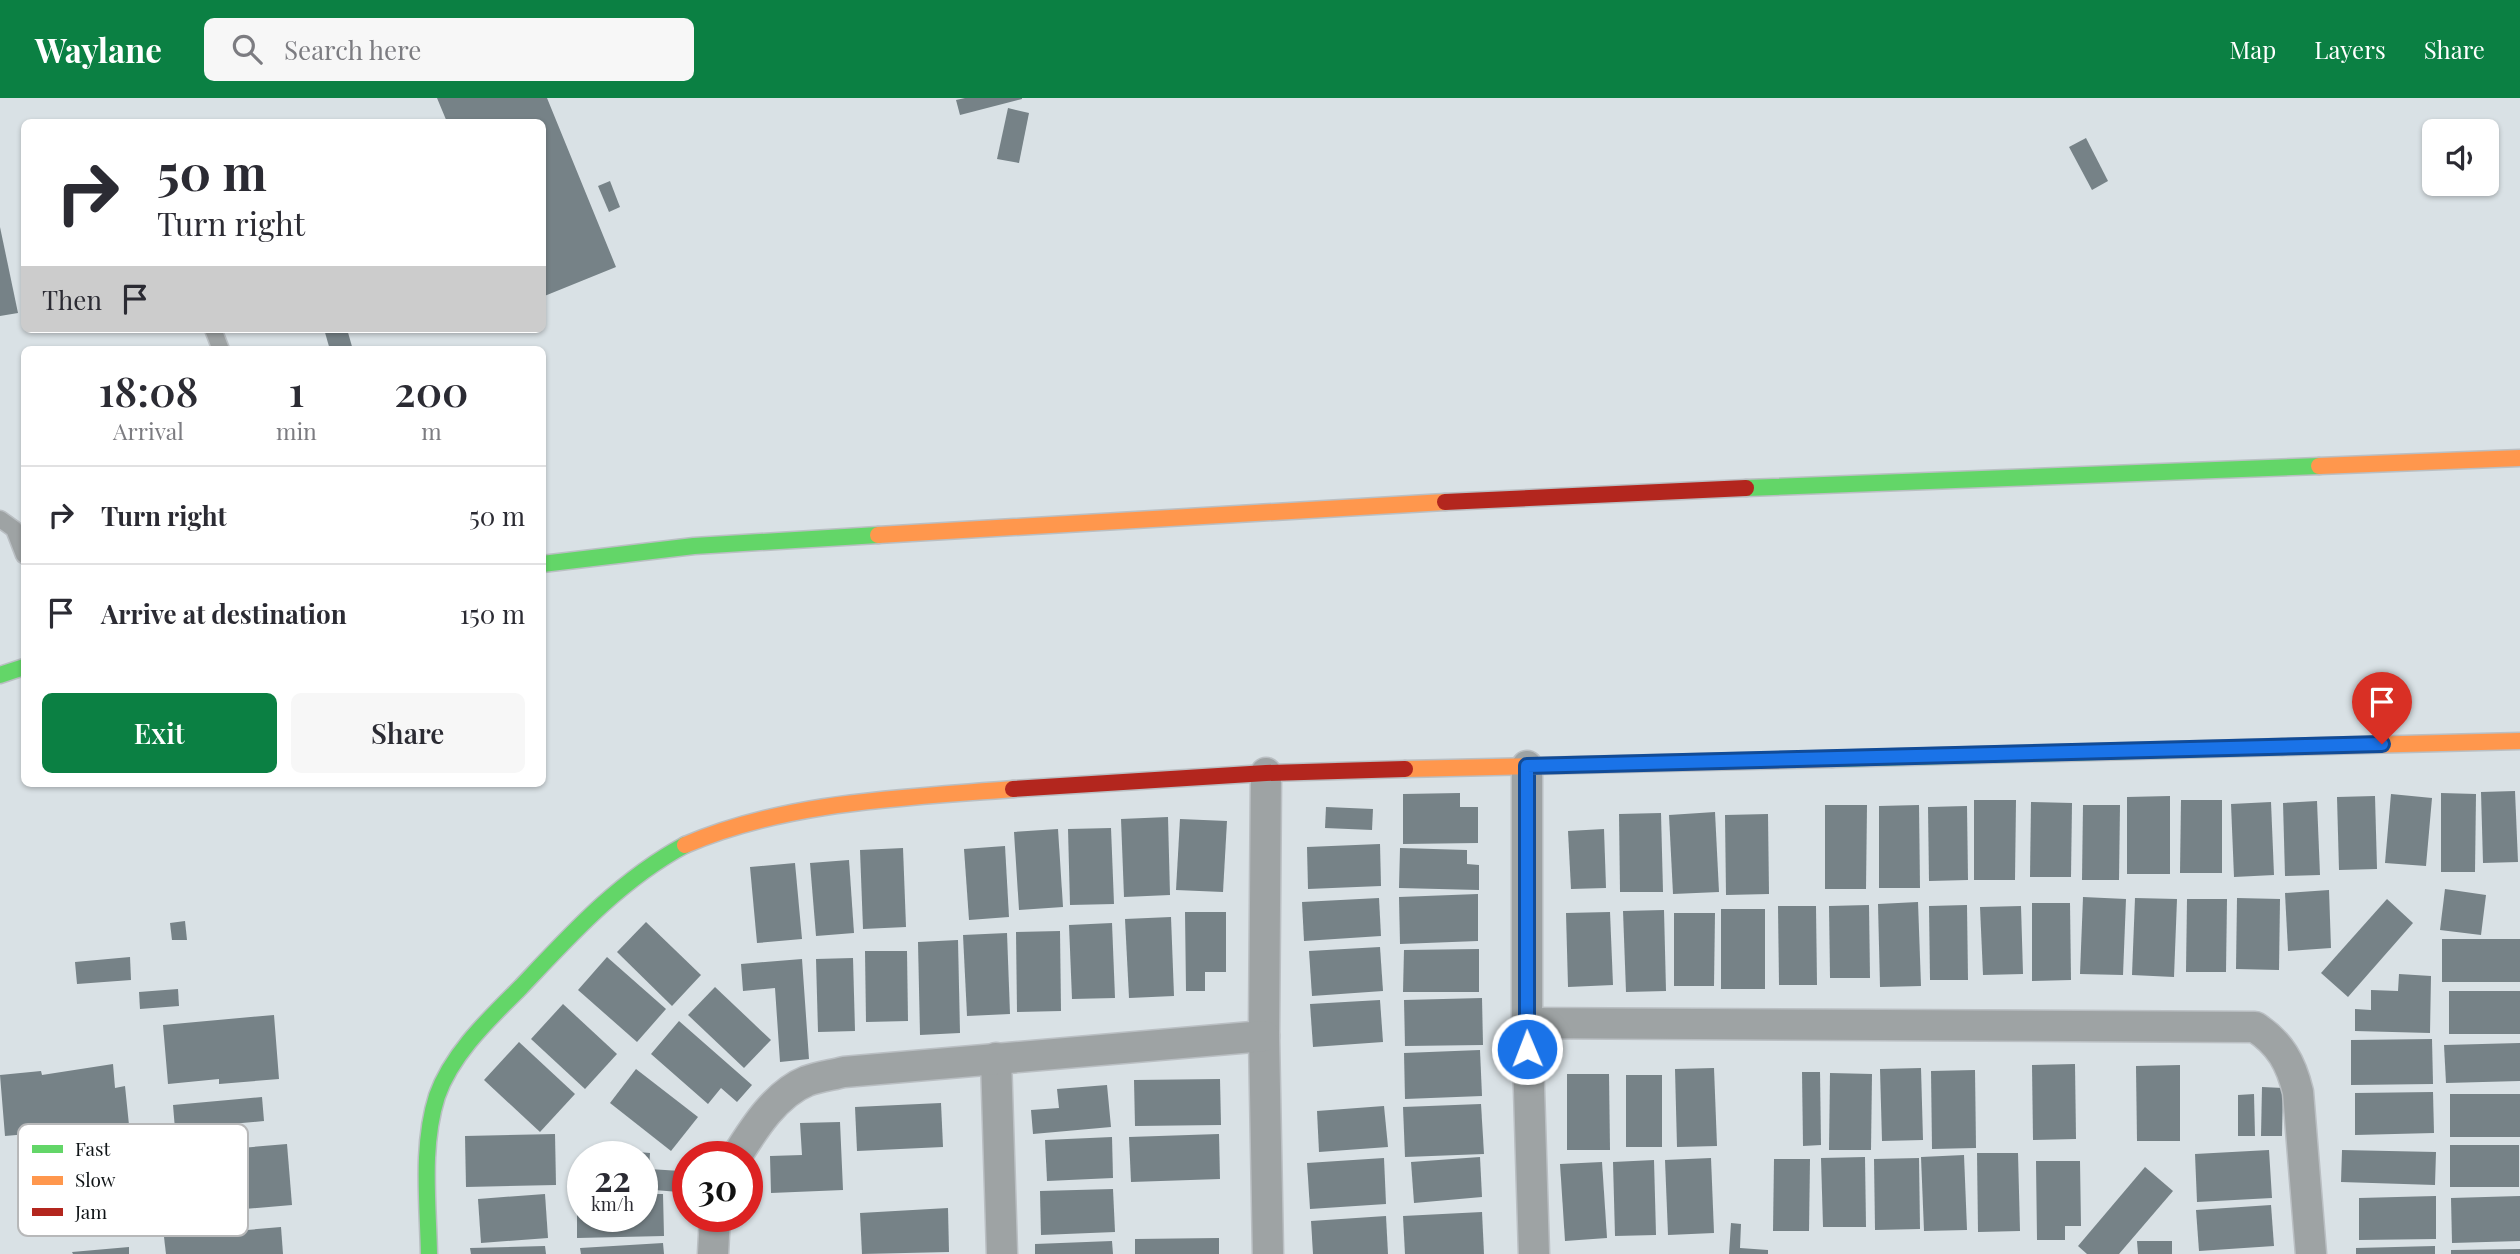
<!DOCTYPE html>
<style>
body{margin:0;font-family:"Playfair Display",serif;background:#f7f7f7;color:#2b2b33;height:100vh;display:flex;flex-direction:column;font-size:26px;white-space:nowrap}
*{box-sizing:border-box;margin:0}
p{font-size:23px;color:#7c7c81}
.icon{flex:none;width:38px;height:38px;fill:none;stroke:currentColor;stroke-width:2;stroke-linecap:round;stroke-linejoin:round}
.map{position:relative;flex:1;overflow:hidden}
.side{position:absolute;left:21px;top:248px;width:525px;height:441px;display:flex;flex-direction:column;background:#fff;border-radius:10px;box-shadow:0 2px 5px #0004}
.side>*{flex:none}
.top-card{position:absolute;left:21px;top:21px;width:525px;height:214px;border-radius:10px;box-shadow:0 2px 5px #0004;background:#fff;color:#2b2b33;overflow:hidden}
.fabs{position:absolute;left:2422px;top:21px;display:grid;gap:14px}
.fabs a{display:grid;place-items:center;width:77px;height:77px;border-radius:10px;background:#fff;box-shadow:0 2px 5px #0004;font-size:35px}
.speed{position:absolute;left:567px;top:1043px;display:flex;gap:14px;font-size:35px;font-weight:700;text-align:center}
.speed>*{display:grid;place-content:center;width:91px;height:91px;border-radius:50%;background:#fff;box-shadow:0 2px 5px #0004;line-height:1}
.speed small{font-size:18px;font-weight:400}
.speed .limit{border:10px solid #d22;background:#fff;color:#111}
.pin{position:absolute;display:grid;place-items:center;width:60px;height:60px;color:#fff;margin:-72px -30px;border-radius:50% 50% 50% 0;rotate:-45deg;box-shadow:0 0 7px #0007}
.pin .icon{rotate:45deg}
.me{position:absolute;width:77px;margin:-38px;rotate:359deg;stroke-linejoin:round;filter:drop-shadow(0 0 5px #0008)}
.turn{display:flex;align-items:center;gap:24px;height:147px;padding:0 21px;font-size:32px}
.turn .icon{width:91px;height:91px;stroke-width:2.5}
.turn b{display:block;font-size:49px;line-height:60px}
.then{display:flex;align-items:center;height:66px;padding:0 21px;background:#0003;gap:14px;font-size:26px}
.eta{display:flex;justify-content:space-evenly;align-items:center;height:119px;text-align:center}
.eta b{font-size:42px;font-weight:600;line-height:49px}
.action{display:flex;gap:14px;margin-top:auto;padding:14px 21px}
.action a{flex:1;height:80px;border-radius:10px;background:#0b8043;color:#fff;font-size:28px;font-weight:600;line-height:80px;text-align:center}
.action a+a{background:#f7f7f7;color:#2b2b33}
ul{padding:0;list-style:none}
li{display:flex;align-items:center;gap:21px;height:98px;padding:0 21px;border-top:2px solid #e1e1e2}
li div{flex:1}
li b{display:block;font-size:26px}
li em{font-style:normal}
header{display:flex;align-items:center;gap:42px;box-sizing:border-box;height:98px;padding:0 35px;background:#0b8043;color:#fff}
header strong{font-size:33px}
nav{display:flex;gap:38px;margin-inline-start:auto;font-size:24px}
.search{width:490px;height:63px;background:#f7f7f7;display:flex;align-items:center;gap:18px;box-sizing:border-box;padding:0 24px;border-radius:10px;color:#7c7c81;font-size:26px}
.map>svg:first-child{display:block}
.building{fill:#768287}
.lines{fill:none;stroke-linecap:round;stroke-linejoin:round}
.lane-casing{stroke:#babfc3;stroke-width:19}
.street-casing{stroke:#babfc3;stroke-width:33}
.fast-casing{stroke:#babfc3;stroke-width:19}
.slow-casing{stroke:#babfc3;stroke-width:19}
.jam-casing{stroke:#babfc3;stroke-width:19}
.lane{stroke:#9ea3a4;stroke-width:16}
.street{stroke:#9ea3a4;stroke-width:30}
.fast{stroke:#63d668;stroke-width:16}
.slow{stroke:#ff974d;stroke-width:16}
.jam{stroke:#b3261e;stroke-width:16}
.route-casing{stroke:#114b97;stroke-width:18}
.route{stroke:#1a73e8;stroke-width:12}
.key{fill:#fff;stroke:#b7b8b9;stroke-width:2}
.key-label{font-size:19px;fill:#0f1417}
</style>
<header>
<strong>Waylane</strong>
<div class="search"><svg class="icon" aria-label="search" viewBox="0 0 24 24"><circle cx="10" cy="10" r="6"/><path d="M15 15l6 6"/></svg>Search here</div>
<nav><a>Map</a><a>Layers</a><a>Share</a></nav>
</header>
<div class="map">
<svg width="2520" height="1156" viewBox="0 0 2520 1156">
<rect width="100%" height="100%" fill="#d9e1e5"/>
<g class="building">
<polygon points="437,0 547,0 616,169 542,199 542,24 447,24"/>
<polygon points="965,0 1022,0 1022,1 960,17 956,2"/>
<polygon points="1008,10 1029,15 1019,65 997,61"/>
<polygon points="2086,40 2108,83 2092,92 2069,49"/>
<polygon points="610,83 620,109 609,114 598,88"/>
<polygon points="0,129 18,215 0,218"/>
<polygon points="324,231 347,231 353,252 330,252"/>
<polygon points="2515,693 2518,764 2483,765 2481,694"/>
<polygon points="1460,695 1460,709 1478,709 1478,745 1403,746 1403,696"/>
<polygon points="2441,695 2476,696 2475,774 2441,774"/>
<polygon points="2391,696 2432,700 2426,768 2385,765"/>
<polygon points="2170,698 2170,776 2127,776 2127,699"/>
<polygon points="2375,698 2377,771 2339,772 2337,699"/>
<polygon points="1974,702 2016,702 2015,782 1974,782"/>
<polygon points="2181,702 2222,702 2222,775 2180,775"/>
<polygon points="2317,703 2320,777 2285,778 2283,705"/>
<polygon points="2031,704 2072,705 2071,779 2030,779"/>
<polygon points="2271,704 2274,777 2234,779 2231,706"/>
<polygon points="1825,707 1867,707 1866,791 1825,791"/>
<polygon points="1919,707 1920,790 1879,790 1879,708"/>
<polygon points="2083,707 2120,707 2119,782 2082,782"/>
<polygon points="1967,708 1968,782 1929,783 1928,709"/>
<polygon points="1326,709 1373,711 1372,732 1325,730"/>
<polygon points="1715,714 1719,794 1673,796 1669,717"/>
<polygon points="1661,715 1663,794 1620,794 1619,716"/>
<polygon points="1768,716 1769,796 1726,797 1725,717"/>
<polygon points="1168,719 1170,797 1124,799 1121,721"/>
<polygon points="1180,721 1227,723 1223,794 1176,792"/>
<polygon points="1111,730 1114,806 1070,807 1068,731"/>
<polygon points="1058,731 1063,809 1019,812 1014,734"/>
<polygon points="1604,731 1606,790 1571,791 1568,733"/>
<polygon points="1380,746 1381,788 1308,791 1307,749"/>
<polygon points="1005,748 1009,819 969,822 964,751"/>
<polygon points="903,750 906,829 863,831 860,752"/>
<polygon points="1400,750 1467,752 1467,766 1479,767 1479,792 1399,790"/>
<polygon points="849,762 854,835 816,838 810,765"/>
<polygon points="795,765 802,841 757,845 750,769"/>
<polygon points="2445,791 2486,797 2481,837 2440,832"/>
<polygon points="2329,792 2331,850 2288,853 2285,795"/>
<polygon points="1478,796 1478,843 1400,846 1399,799"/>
<polygon points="2083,799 2126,801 2123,877 2080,876"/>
<polygon points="1379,800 1381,838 1304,843 1302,804"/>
<polygon points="2135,800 2177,801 2174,879 2132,877"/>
<polygon points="2237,800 2280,801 2279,872 2236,871"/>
<polygon points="2187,801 2227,801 2226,874 2186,874"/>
<polygon points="2387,801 2413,825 2348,899 2321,875"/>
<polygon points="1918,804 1921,888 1880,889 1878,806"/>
<polygon points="2032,805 2070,805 2071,882 2032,883"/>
<polygon points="1869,807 1870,880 1830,880 1829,808"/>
<polygon points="1967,807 1968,882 1930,882 1929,808"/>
<polygon points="1778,808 1816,808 1817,887 1779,887"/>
<polygon points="2021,808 2023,876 1983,877 1980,809"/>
<rect x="1721" y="811" width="44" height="80"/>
<polygon points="1664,812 1666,893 1626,894 1623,813"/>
<polygon points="1185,814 1226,814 1226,874 1205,874 1205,893 1186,893"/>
<polygon points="1610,814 1613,887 1568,889 1566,815"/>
<polygon points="1674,815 1715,815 1714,888 1674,888"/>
<polygon points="1171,819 1174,898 1129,900 1125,821"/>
<polygon points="185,823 187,842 172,842 170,825"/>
<polygon points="646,824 701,877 672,908 617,854"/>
<polygon points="1112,825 1115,900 1072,901 1069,827"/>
<polygon points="1060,833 1061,913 1017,914 1016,834"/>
<polygon points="1007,835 1010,916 967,918 963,837"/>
<rect x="2442" y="841" width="78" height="43"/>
<polygon points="958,842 960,935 920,937 918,844"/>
<polygon points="1380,849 1383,893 1312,898 1309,853"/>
<polygon points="1479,851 1479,894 1403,894 1404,852"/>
<polygon points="865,853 907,853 908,923 866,924"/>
<polygon points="130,859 131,882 77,886 75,864"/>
<polygon points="607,859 666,911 637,944 578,892"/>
<polygon points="853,860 855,933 818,934 816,861"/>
<polygon points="802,861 809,961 780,964 775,890 743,893 741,866"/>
<polygon points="2399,876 2431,878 2430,935 2355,933 2355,911 2371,912 2371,892 2398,893"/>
<polygon points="715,889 771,942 744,970 688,917"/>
<polygon points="178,891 179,908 140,911 139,894"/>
<rect x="2449" y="893" width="71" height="43"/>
<polygon points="1482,900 1483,947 1405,948 1404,902"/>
<polygon points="1380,902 1383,944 1313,949 1310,906"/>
<polygon points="563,906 617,956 585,991 531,941"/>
<polygon points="274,917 279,981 219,986 219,981 168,986 163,927"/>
<polygon points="679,923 752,987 737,1004 721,990 708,1006 651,956"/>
<polygon points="2432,941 2433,986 2351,987 2351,942"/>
<polygon points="519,944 575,996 540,1034 484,982"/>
<polygon points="2520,945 2520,983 2446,985 2444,947"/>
<polygon points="1480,952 1482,998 1405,1001 1404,955"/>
<polygon points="113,966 115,990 125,988 129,1027 5,1038 0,977 41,973 42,977"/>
<polygon points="2075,966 2076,1041 2033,1042 2032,967"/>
<polygon points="2180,967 2180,1043 2137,1043 2136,968"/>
<polygon points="1714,970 1717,1048 1677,1049 1675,971"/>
<polygon points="1921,970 1923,1042 1882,1043 1880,971"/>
<polygon points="636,971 698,1019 671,1053 610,1005"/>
<polygon points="1975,972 1976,1050 1932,1051 1931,973"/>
<polygon points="1802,974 1820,974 1821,1047 1803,1048"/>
<polygon points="1830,975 1872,976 1871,1052 1829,1052"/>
<polygon points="1567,976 1609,976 1610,1052 1567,1052"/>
<rect x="1626" y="977" width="36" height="72"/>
<polygon points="1220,981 1221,1027 1135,1028 1134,982"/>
<polygon points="1107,987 1111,1029 1033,1036 1031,1012 1059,1010 1057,991"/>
<polygon points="2262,989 2283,990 2282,1038 2261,1038"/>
<polygon points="2433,994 2434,1035 2355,1037 2355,995"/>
<polygon points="2254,996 2255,1038 2238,1038 2238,997"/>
<rect x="2450" y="996" width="70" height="43"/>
<polygon points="262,999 264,1023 175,1031 173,1007"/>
<polygon points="941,1005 943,1049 857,1053 855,1009"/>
<polygon points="1481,1006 1484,1056 1405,1059 1403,1009"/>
<polygon points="1384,1008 1388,1049 1319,1054 1317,1013"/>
<polygon points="840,1024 843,1092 771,1095 770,1058 802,1057 800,1025"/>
<polygon points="555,1036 556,1087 466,1089 465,1038"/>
<polygon points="1219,1036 1220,1081 1131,1084 1129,1039"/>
<polygon points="1112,1039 1113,1080 1047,1083 1045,1042"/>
<polygon points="287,1046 292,1107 186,1116 181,1055"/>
<rect x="2450" y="1047" width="69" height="42"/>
<polygon points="590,1050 650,1055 649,1071 681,1073 679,1094 642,1091 642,1059 589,1059"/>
<polygon points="2269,1052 2272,1100 2197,1104 2195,1056"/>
<polygon points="2342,1052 2436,1054 2435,1087 2341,1084"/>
<polygon points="1977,1055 2018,1055 2020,1133 1978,1134"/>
<polygon points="1964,1057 1967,1132 1924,1133 1921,1059"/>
<polygon points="1480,1059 1482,1099 1414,1105 1411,1064"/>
<polygon points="1865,1059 1866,1129 1823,1129 1821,1060"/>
<polygon points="1384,1060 1386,1106 1310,1111 1307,1065"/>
<polygon points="1711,1060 1714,1135 1668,1137 1665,1062"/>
<polygon points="1919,1060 1920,1131 1875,1132 1874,1061"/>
<polygon points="1774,1061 1810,1061 1809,1133 1773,1133"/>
<polygon points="1654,1062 1656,1137 1615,1138 1613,1064"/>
<polygon points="2036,1063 2080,1063 2081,1128 2065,1128 2065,1142 2037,1142"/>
<polygon points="1602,1064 1607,1140 1565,1143 1560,1066"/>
<polygon points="2145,1069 2173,1093 2119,1156 2087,1156 2078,1148"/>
<polygon points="1113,1091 1115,1134 1041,1137 1040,1093"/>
<polygon points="545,1096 548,1140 481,1145 478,1101"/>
<polygon points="642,1096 663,1096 664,1138 577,1140 577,1098 583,1098 583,1118 642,1118"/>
<polygon points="2436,1098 2436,1141 2359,1142 2359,1100"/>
<polygon points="2520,1098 2520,1143 2452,1145 2451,1100"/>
<polygon points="2271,1107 2274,1148 2199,1153 2196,1112"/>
<polygon points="948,1110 949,1154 862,1156 860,1115"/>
<polygon points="1482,1114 1484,1156 1405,1156 1403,1118"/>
<polygon points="1386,1118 1388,1156 1313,1156 1311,1123"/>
<polygon points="1731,1125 1741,1126 1740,1150 1768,1152 1768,1156 1729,1156"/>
<polygon points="281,1129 283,1156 166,1156 164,1139"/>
<polygon points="1219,1140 1219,1156 1135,1156 1135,1141"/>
<polygon points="1112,1143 1113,1156 1035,1156 1035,1146"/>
<polygon points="2137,1143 2172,1143 2172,1156 2138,1156"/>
<polygon points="663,1145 664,1156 581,1156 580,1150"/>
<polygon points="545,1148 546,1156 471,1156 470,1150"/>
<polygon points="2435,1148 2435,1156 2356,1156 2356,1150"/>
<polygon points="129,1149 129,1156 73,1156 72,1154"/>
<polygon points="2520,1151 2520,1156 2451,1156 2451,1152"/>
</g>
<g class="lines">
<g class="lane-casing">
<g id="lane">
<polyline points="213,231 221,252"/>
<polyline points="0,421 14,431 24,457"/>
</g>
</g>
<g class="street-casing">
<g id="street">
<polyline points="1527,668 1527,925 1534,1156"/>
<polyline points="1266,675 1264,938 1268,1156"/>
<path d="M 1527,925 L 2255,929 C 2280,945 2291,965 2298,994 L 2311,1156"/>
<polyline points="996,960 1002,1156"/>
<path d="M 736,1059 C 753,1032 775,996 807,983 C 818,979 832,977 844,974 L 1264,938"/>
<polyline points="713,1156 715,1118"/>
</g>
</g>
<g class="fast-casing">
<g id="fast">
<polyline points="1746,390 2319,368"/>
<polyline points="542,466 694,448 878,437"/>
<polyline points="0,577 24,569"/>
<polyline points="1832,661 2282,649"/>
<path d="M 429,1156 C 428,1104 421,1048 437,998 C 452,955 490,920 521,889 C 571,836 620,782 685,747"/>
</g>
</g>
<g class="slow-casing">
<g id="slow">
<polyline points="2319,368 2520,360"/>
<polyline points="878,437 1445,404"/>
<polyline points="2282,649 2520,643"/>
<polyline points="1405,671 1832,661"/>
<path d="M 685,747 C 787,703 903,700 1013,691"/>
</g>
</g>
<g class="jam-casing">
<g id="jam">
<polyline points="1445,404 1746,390"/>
<polyline points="1013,691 1266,675 1405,671"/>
</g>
</g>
<use href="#lane" class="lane"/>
<use href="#street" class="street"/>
<use href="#fast" class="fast"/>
<use href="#slow" class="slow"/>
<use href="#jam" class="jam"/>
</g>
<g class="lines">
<g class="route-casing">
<polyline id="route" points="1527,951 1527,668 2382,646"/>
</g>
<use href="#route" class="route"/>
</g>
<rect x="18" y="1026" width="230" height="112" rx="10" class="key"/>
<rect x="32" y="1047" width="31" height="8" fill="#63d668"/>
<rect x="32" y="1078" width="31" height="9" fill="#ff974d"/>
<rect x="32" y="1110" width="31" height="8" fill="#b3261e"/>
<g class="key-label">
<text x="75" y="1058">Fast</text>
<text x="75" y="1089">Slow</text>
<text x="75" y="1121">Jam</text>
</g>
</svg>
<div class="fabs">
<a><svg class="icon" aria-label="sound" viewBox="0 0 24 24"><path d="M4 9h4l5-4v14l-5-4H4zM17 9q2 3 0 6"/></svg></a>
</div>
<div class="speed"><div>22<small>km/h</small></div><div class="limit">30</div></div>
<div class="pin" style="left:2382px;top:646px;background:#d93025"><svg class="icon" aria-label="arrive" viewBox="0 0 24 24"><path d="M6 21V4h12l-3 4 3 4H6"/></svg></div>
<svg class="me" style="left:1527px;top:951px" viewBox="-20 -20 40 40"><circle r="17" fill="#1a73e8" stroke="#fff" stroke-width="3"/><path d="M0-11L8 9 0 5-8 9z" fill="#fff"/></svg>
<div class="top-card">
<div class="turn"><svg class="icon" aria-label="right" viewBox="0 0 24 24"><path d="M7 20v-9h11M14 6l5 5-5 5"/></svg><div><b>50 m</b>Turn right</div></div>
<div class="then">Then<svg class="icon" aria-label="arrive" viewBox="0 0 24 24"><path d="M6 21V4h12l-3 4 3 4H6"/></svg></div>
</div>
<section class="side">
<div class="eta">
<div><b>18:08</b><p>Arrival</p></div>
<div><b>1</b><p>min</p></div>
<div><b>200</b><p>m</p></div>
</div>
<ul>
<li><svg class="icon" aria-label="right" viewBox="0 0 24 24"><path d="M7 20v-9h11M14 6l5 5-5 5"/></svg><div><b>Turn right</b></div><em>50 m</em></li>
<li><svg class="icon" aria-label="arrive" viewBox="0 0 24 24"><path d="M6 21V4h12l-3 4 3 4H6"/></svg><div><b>Arrive at destination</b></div><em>150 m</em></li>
</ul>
<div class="action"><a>Exit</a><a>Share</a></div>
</section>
</div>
